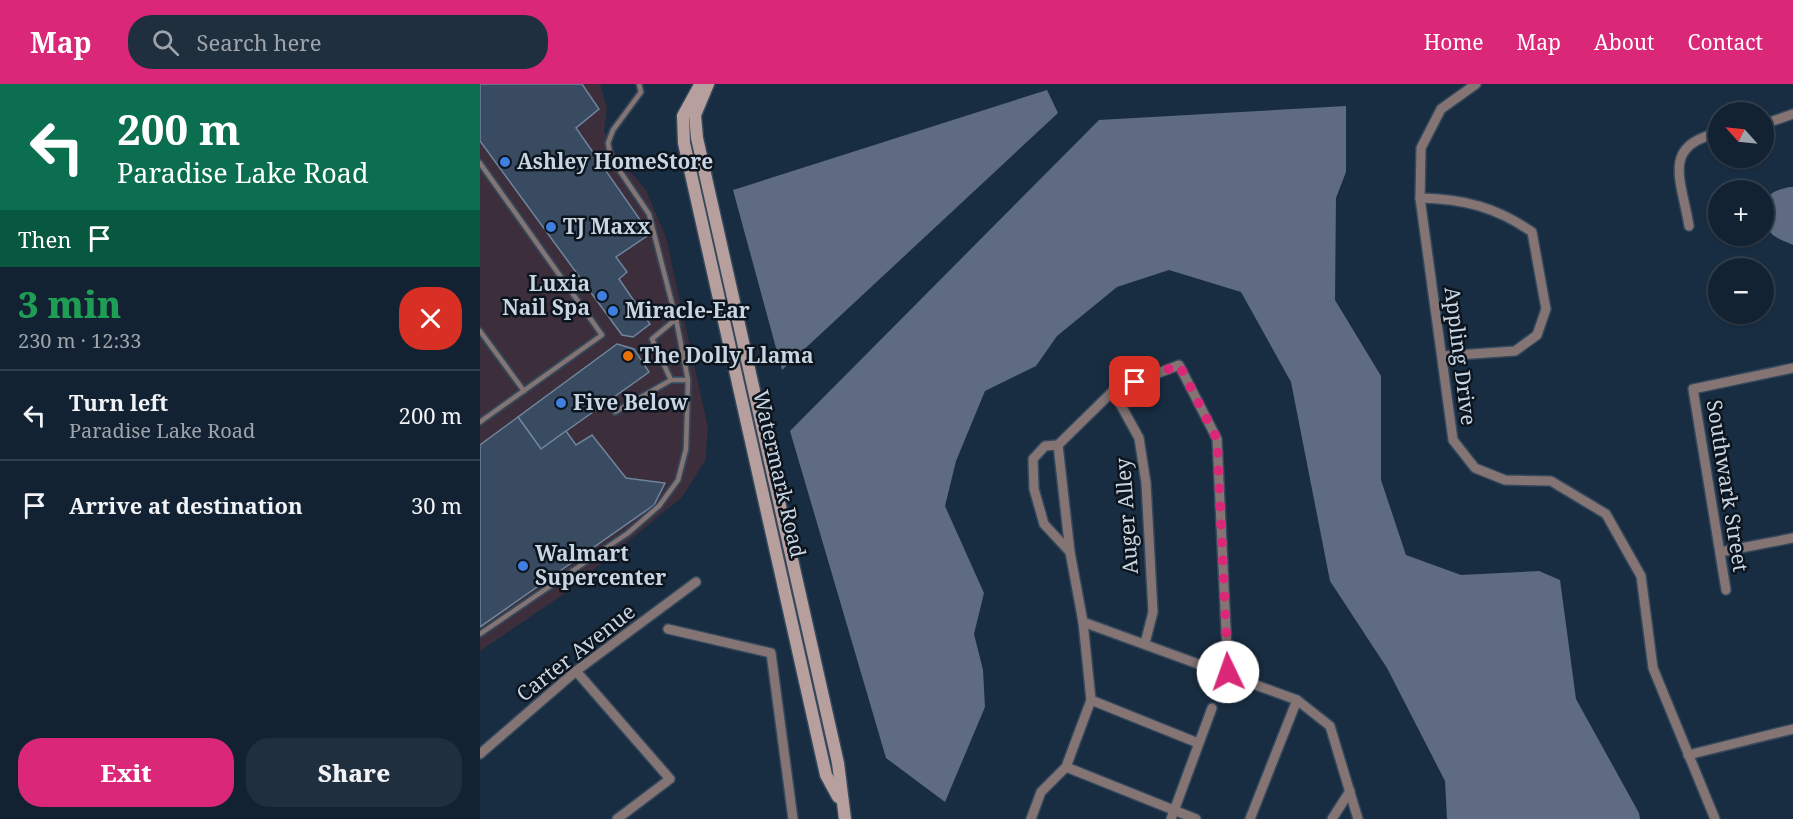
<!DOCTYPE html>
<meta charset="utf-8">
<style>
body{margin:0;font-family:"Noto Serif",serif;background:#202f3e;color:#f1f3f6;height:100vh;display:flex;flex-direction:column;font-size:22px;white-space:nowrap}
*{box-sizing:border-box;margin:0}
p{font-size:20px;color:#9da4ac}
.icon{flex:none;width:33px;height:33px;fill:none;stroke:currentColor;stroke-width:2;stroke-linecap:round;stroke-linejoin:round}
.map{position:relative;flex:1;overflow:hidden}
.side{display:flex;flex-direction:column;background:#132232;width:480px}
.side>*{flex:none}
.top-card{background:#0b6e4f;color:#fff;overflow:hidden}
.needle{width:39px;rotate:297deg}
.tools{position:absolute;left:1228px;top:18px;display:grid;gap:12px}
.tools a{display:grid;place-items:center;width:66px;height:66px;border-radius:50%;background:#132232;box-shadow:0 2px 4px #0004,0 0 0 2px #323f4d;font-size:30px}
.pin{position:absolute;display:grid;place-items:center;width:51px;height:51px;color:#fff;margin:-26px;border-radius:12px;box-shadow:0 3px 9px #0006}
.me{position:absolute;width:66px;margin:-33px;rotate:357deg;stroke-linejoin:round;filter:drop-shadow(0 0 4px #0008)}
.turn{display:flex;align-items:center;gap:21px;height:126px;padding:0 18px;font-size:27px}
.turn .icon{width:78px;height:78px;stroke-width:2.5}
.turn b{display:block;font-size:42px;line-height:51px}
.then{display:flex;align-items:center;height:57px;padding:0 18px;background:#0003;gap:12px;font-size:22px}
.round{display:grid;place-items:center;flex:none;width:63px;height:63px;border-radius:24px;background:#202f3e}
.headline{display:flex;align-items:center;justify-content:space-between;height:102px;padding:0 18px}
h1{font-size:36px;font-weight:800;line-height:45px;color:#1e9e55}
.action{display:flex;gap:12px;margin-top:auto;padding:12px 18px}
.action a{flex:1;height:69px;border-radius:24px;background:#db2777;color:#fff;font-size:24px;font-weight:800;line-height:69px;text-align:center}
.action a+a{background:#202f3e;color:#f1f3f6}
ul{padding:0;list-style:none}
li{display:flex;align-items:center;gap:18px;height:90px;padding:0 18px;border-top:2px solid #323f4d}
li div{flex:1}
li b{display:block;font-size:22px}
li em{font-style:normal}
header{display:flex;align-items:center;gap:36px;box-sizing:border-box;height:84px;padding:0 30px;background:#db2777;color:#fff}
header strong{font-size:28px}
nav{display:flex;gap:33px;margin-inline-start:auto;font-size:21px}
.search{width:420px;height:54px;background:#202f3e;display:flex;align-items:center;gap:15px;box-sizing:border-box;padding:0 21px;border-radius:24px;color:#9da4ac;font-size:22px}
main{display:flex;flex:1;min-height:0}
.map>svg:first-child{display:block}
.commercial{fill:#3c2e3a}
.water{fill:#5e6b83}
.building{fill:#394b60;stroke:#6e859d;stroke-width:1.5}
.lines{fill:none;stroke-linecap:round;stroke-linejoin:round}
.lane-casing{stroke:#35485c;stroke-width:8}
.street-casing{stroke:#35485c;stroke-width:12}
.secondary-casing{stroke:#35485c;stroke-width:15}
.lane{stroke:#847574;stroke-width:4.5}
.street{stroke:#847574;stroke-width:9}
.secondary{stroke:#b69f9d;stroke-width:12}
.route{stroke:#db2777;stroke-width:10;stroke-dasharray:0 18}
.shop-dot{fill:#3f7fe0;stroke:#0c151e;stroke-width:2}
.food-dot{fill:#e8710a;stroke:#0c151e;stroke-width:2}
.labels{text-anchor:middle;stroke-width:5;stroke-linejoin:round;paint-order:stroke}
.poi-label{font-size:21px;font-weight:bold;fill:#c9d5e3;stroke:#0c151e;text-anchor:start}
.street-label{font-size:21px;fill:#c9d5e3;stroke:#0c151e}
</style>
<header>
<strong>Map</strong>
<div class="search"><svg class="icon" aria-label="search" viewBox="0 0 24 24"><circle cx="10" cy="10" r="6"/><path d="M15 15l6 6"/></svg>Search here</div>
<nav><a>Home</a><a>Map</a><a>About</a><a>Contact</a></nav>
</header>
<main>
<section class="side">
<div class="top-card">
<div class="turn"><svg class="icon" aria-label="left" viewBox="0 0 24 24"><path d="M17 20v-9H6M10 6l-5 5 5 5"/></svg><div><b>200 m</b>Paradise Lake Road</div></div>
<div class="then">Then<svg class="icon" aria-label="arrive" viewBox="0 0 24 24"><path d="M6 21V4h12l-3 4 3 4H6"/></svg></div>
</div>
<div class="headline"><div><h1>3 min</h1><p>230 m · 12:33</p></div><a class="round" style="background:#d93025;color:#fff"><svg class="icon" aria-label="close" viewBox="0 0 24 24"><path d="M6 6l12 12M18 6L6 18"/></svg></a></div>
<ul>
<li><svg class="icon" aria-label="left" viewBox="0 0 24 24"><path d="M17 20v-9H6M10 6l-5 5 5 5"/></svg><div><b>Turn left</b><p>Paradise Lake Road</p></div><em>200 m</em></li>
<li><svg class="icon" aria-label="arrive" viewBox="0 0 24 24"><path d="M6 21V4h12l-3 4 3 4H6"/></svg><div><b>Arrive at destination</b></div><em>30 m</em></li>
</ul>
<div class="action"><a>Exit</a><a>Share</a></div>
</section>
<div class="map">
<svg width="1313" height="735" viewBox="0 0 1313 735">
<rect width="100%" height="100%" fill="#192d42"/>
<polygon class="commercial" points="0,0 120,0 127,24 124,47 138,74 166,106 186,154 228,344 225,377 202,413 84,510 0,567"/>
<g class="water">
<polygon points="567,6 578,29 302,286 253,106"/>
<polygon points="866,22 866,88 856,114 855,216 901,292 901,396 926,471 981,491 1059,487 1080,496 1096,615 1159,729 1160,735 967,735 965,697 907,584 850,497 811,298 761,208 689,186 637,203 577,252 556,282 505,307 476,377 465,422 504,509 494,550 503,586 505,623 465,718 406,674 310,347 619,36"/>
<path d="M 1309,103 L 1313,103 L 1313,161 C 1307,158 1297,155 1292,150 C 1282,140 1281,119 1291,110 C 1295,106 1304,105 1309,103 Z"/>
</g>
<g class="building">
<polygon points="0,0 102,0 119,25 96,44 170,150 136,173 147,188 139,195 170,240 153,253 142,251 0,57"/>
<polygon points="137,260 154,265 169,288 61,365 38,333"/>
<polygon points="38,333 61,365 86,347 96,361 112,351 146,394 185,399 174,421 0,543 0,361"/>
</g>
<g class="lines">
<g class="lane-casing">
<g id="lane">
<polyline points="0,79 122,251 0,338"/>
<polyline points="0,247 44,307"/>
<polyline points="191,296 172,255 196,235"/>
<polyline points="135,328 191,296 208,296"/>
<polyline points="0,550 148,449 179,422 198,396 206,365 208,296 196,235 169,130 131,74 128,59 133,46 161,8 159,0"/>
</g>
</g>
<g class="street-casing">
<g id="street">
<polyline points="996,0 961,25 941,64 940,114 973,356 995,384 1025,396 1071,397 1126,430 1161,492 1173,584 1235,735"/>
<polyline points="1284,40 1313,30"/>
<path d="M 940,114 C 984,115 1016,123 1052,148 L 1066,225 L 1057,251 L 1035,267 L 963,272"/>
<path d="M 1209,142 C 1202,97 1180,61 1239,49"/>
<polyline points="633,307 659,354 666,399 673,528 665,559"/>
<polyline points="578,361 565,362 553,375 554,405 564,440 590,468"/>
<polyline points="1240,468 1313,454"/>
<polyline points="1246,506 1213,305 1313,284"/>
<polyline points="603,538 817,616 850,642 878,735"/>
<polyline points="188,545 291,569 313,735"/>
<polyline points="96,587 190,695 137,735"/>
<polyline points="611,616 718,659"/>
<polyline points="0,670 96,587 216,498"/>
<polyline points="1208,671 1313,645"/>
<polyline points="586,683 716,735"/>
<polyline points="551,735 561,708 586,683 611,616 603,538 590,468 578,361 633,307 699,281 737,355 748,588"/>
<polyline points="691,735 732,624"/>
<polyline points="770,735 817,616"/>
<polyline points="852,735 870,707"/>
</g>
</g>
<g class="secondary-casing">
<g id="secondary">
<polyline points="228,0 215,31 217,54 358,679 365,735"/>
<polyline points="220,1 203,32 204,59 346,691 358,713"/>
</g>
</g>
<use href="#lane" class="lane"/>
<use href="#street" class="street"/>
<use href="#secondary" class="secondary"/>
</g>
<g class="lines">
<polyline class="route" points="655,298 699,281 737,355 748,588"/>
</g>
<g class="shop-dot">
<circle cx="25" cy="78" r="6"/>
<circle cx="71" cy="143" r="6"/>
<circle cx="122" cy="212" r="6"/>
<circle cx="133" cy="227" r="6"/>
<circle cx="81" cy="319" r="6"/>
<circle cx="43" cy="482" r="6"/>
</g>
<circle class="food-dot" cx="148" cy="272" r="6"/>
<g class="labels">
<g class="poi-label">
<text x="37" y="85">Ashley HomeStore</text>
<text x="83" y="150">TJ Maxx</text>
<text x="110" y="207" text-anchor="end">Luxia<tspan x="110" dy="24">Nail Spa</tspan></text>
<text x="145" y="234">Miracle-Ear</text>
<text x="160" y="279">The Dolly Llama</text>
<text x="93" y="326">Five Below</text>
<text x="55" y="477">Walmart<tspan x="55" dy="24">Supercenter</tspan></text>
</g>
<g class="street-label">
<text transform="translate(980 272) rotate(83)" y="7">Appling Drive</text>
<text transform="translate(299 390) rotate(77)" y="7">Watermark Road</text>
<text transform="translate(1247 402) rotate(81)" y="7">Southwark Street</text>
<text transform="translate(647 432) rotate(-94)" y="7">Auger Alley</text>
<text transform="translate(96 569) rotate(-38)" y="7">Carter Avenue</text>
</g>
</g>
</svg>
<div class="tools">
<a><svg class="needle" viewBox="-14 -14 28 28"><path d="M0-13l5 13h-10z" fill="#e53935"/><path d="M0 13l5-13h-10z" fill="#9da4ac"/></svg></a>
<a>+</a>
<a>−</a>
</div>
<div class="pin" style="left:655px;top:298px;background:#d93025"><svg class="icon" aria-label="arrive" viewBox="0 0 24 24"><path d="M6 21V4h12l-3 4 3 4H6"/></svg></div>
<svg class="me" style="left:748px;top:588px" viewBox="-20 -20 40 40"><circle r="19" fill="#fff"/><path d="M0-13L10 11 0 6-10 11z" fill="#db2777"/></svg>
</div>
</main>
